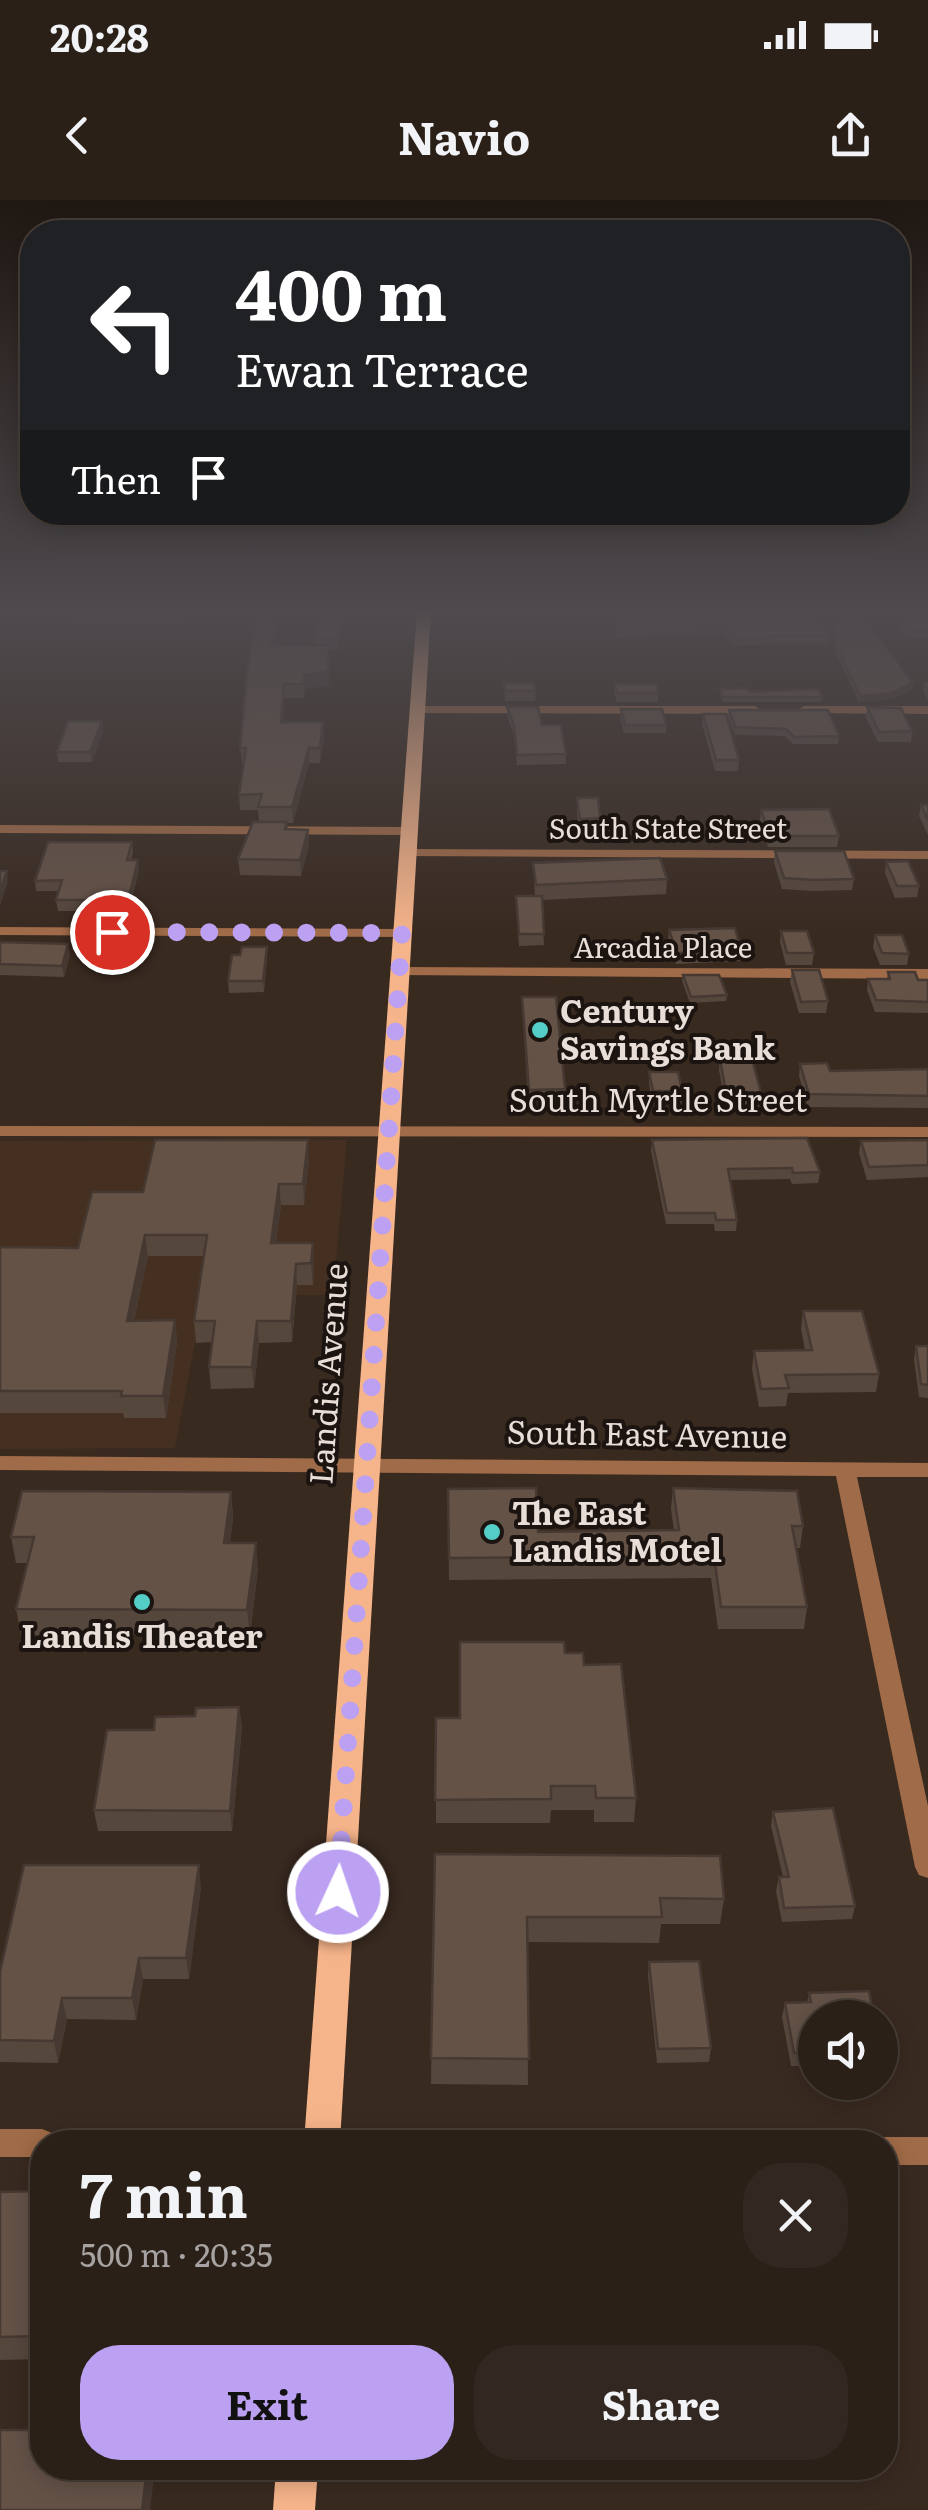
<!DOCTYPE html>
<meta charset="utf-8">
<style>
body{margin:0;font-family:Literata,serif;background:#332821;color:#f1f3f6;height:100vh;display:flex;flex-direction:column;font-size:38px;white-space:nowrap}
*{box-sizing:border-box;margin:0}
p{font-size:32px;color:#a6a3a2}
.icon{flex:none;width:55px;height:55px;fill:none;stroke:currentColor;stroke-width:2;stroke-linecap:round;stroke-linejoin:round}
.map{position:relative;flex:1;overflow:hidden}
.panel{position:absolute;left:30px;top:1930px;width:868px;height:350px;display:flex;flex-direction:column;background:#2b2018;border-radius:40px;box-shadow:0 5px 25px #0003,0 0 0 2px #473e37}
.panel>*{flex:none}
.guide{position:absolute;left:20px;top:20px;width:890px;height:305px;border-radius:40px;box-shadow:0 5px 25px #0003,0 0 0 2px #473e37;background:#202124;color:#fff;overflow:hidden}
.controls{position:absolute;left:798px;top:1800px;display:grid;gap:20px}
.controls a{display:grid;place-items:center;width:100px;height:100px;border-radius:50%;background:#2b2018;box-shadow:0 5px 25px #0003,0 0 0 2px #473e37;font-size:50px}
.pin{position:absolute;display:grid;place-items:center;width:85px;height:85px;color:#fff;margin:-42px;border:5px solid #fff;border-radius:50%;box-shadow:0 2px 10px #0007}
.me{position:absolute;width:110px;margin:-55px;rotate:3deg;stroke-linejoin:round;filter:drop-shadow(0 0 8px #0008)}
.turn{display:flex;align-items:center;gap:35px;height:210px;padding:0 50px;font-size:45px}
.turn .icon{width:130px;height:130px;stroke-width:2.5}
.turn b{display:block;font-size:70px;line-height:85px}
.then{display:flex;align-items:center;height:95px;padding:0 50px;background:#0003;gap:20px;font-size:38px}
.round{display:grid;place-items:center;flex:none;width:105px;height:105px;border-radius:40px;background:#332821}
.headline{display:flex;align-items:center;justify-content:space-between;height:170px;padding:0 50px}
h1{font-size:60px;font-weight:700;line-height:75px}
.cta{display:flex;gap:20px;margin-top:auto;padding:20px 50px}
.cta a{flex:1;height:115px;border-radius:40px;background:#bca0f2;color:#111;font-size:40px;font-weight:700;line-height:115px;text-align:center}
.cta a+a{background:#332821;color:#f1f3f6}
.status{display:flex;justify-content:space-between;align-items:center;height:70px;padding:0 50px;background:#2b2018;direction:ltr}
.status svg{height:28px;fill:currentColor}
header{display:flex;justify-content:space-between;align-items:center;height:130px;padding:0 50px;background:#2b2018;font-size:45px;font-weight:700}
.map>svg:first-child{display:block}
.built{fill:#442f21}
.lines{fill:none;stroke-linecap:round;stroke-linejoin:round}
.minor{fill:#a06b48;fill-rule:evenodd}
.primary{fill:#f6b48a;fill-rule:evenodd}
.wall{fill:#56473d}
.shaded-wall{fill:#463932}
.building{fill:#645247;stroke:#463932;stroke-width:2.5}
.route{stroke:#bca0f2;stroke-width:18;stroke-dasharray:0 32.4}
.poi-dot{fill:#54cdc7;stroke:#1b1410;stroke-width:4}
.labels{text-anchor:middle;stroke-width:8;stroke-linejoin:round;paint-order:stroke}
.far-street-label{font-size:28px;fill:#e8ddd7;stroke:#1b1410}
.poi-label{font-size:32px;font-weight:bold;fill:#e8ddd7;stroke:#1b1410;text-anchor:start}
.street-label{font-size:32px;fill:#e8ddd7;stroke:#1b1410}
</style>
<div class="status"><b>20:28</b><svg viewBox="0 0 49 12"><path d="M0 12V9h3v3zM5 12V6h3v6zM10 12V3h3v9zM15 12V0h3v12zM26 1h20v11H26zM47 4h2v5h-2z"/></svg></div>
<header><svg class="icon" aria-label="back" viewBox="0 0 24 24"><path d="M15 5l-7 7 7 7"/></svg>Navio<svg class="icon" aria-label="share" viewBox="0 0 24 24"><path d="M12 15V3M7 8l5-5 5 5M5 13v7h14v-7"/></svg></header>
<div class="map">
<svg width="928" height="2310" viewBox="0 0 928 2310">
<rect width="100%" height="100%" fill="#392a20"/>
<polygon class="built" points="347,940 333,1095 204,1095 175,1248 0,1249 0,941"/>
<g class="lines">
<g class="minor">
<polygon points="413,506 755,506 761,510 755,514 417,513 411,509"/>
<polygon points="804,506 928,506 928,514 800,513 798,510"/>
<polygon points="0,625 409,627 416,631 409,635 0,633"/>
<polygon points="407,649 928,651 928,659 402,656 400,653"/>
<polygon points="0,727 402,729 409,733 402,737 0,735"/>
<polygon points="399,767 928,769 928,779 394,775 394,769"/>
<polygon points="0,926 928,927 928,937 0,936"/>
<polygon points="0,1256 928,1263 928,1277 857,1277 928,1606 928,1678 919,1675 915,1667 836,1276 0,1270"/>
<polygon points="115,1928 251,1928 261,1932 266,1942 100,1942 105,1932"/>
<polygon points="0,1929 42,1929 52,1933 57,1942 42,1942 42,1957 0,1957"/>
<polygon points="885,1937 928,1937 928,1965 885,1965 885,1942 874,1942"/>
</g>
<g class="primary">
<polygon points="417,411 431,411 340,1942 304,1942"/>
<polygon points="276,2268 318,2268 315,2310 273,2310"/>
</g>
</g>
<g class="wall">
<polygon points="70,411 188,411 184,423 71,423"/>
<polygon points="258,411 279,411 275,446 314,445 314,437 346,411 338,450 329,450 329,485 305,489 304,498 284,498 283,522 323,522 324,537 320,563 309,563 293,623 287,623 288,629 308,630 309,645 301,676 240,675 238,659 259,622 258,610 240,610 239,595 244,563 242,563 240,548"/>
<polygon points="612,411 813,411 815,416 830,436 830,444 731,445 725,435 705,433 616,438"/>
<polygon points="893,411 928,411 928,438 906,438"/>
<polygon points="832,420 912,489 892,499 859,502 835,451"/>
<polygon points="928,482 928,501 923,491 924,483"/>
<polygon points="504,483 536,491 535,501 505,501"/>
<polygon points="615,484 658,493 658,502 617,502 614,492"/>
<polygon points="720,489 750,492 822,497 821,502 723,502 720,494"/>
<polygon points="507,507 542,525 566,554 566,564 517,565 514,535 507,516"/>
<polygon points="867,507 912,531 911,542 878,542 866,518"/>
<polygon points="621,509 666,525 666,533 624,533 620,517"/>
<polygon points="729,510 839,536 838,544 793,544 785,536 735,535 728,517"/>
<polygon points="703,514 739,560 738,571 715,571 702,524"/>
<polygon points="102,521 103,532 92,562 58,562 57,552"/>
<polygon points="577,598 600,618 600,634 579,634 577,614"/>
<polygon points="921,605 928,605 928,635 919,616"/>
<polygon points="761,610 839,636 837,647 768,647 760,620"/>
<polygon points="132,642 133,652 131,660 139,670 129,711 58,711 56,700 59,691 36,691 35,681"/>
<polygon points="775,651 854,679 852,690 813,691 782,689 774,662"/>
<polygon points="886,662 919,686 917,697 895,698 885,673"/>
<polygon points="533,663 667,679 666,694 542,700 544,745 519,746 516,696 535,696"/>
<polygon points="669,730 741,750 740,761 676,764 668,741"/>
<polygon points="781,731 814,753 812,765 786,765 780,742"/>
<polygon points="875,735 909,754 907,765 880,765 873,747"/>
<polygon points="0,742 70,755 64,777 0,775"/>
<polygon points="267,758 264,792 229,793 228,781"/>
<polygon points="792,770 828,801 826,813 799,813 790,782"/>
<polygon points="888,772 918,780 928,780 928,813 875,812 867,790 868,779 887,779"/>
<polygon points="683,775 727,795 726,801 690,803 682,781"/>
<polygon points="522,797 565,889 565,902 528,902"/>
<polygon points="720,859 762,897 761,908 726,908 719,870"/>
<polygon points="800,864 830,871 928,869 928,908 808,907 799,876"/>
<polygon points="649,872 682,891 681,903 652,904 649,884"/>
<polygon points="652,940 820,972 818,983 792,984 790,979 730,980 737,1020 736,1031 715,1031 714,1024 666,1024 651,951"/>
<polygon points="928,940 928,977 867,980 859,953 861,941"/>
<polygon points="309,960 304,1005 281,1005 276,1043 313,1043 314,1064 313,1085 297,1085 292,1142 259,1143 254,1188 211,1189 209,1167 212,1142 196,1143 194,1121 204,1056 148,1056 134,1121 175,1120 177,1142 166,1218 124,1218 123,1213 0,1213 0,1047 78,1048 143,992"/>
<polygon points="803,1111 879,1174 876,1192 788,1193 786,1206 759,1207 752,1169 754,1151 805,1150 801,1129"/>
<polygon points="916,1146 928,1146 928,1198 919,1197 914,1159"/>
<polygon points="673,1288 803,1326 800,1348 796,1348 807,1407 804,1429 718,1429 711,1378 449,1380 448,1289 538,1332 674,1330 671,1309"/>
<polygon points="231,1292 233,1318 230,1343 258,1368 250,1436 21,1435 16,1409 28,1363 16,1363 11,1337"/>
<polygon points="565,1453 584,1465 636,1598 634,1622 594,1622 594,1610 551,1610 550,1623 436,1623 436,1518 460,1518"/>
<polygon points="239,1507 242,1527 232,1631 98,1631 94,1610 154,1530 195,1516"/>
<polygon points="773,1612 855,1706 852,1719 782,1722 776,1691 779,1677 783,1677 771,1626"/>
<polygon points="435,1654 724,1699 720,1724 661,1724 659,1743 527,1742 528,1885 431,1884"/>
<polygon points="201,1687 189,1779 143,1779 136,1820 67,1819 58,1863 0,1862 0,1772"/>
<polygon points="649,1762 711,1848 709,1862 657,1863 648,1776"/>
<polygon points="809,1793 815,1818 815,1866 791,1866 782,1817 785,1803 807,1802"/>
<polygon points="42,1991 42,2159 0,2160 0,1992"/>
</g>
<g class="shaded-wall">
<polygon points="277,411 279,411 273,460 272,446"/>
<polygon points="343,411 346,411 338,450 338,437"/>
<polygon points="329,445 329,485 305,489 304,498 304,475"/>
<polygon points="913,483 912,489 892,499 859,502 860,496"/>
<polygon points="102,521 103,532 92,562 90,552"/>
<polygon points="323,522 324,537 320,563 320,548"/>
<polygon points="309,548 309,563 293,623 292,607"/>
<polygon points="308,630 309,645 301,676 300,660"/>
<polygon points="138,660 139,670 129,711 128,700"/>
<polygon points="7,671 8,681 0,706 0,691"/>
<polygon points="68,744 70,755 64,777 62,766"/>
<polygon points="267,747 267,758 264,792 263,781"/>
<polygon points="308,940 309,960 304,1005 303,984"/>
<polygon points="279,984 281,1005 273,1064 271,1043"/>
<polygon points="145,1035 148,1056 129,1142 127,1121"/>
<polygon points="313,1043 314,1064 313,1085 311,1063"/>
<polygon points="296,1064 297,1085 292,1142 291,1121"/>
<polygon points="175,1120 177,1142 166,1218 163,1196"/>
<polygon points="257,1121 259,1143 254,1188 252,1167"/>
<polygon points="231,1292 233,1318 227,1368 224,1343"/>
<polygon points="256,1343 258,1368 250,1436 247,1410"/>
<polygon points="239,1507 242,1527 232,1631 230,1611"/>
<polygon points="199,1665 201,1687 189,1779 186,1758"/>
<polygon points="139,1758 143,1779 136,1820 132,1798"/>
<polygon points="62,1798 67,1819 58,1863 54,1841"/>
<polygon points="147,2268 155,2268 150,2310 142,2310"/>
</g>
<g class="building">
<polygon points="258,411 277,411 272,446 329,445 328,471 304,475 304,484 284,484 281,522 323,522 320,548 309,548 292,607 258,607 262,594 239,595 246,548 240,548 248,463"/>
<polygon points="318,411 343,411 338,437 314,437"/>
<polygon points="613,411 813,411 815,416 830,436 731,437 726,427 706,425 616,430"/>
<polygon points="898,411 928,411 928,430 907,430"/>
<polygon points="832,420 866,420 913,483 892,493 860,496 836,445"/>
<polygon points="504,483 534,483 536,491 505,491"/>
<polygon points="615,484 656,484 658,493 617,493"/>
<polygon points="748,488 750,492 819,489 822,497 723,497 720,489"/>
<polygon points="507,507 538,507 542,525 561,525 566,554 517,555 514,525"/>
<polygon points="867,507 901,508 912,531 879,532"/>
<polygon points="621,509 662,509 666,525 625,525"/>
<polygon points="729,510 828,510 839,536 794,537 786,529 735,527"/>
<polygon points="703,514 726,514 739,560 716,560"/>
<polygon points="68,521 102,521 90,552 57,552"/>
<polygon points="577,598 598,598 600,618 580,619"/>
<polygon points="921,605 928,605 928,620"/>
<polygon points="829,609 839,636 770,636 761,610"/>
<polygon points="253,622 287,622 285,629 308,630 300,660 238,659"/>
<polygon points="48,642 132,642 127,660 138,660 128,700 56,700 62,680 35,681"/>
<polygon points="775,651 844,651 854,679 814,680 784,678"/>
<polygon points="660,658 667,679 536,685 533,663"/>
<polygon points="908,661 919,686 897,686 886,662"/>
<polygon points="0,671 7,671 0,691"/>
<polygon points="516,696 542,696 544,734 519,734"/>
<polygon points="735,728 741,750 677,753 669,730"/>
<polygon points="781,731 807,731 814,753 787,753"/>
<polygon points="875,735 902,735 909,754 882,753"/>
<polygon points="0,742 68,744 62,766 0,764"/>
<polygon points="242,747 267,747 263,781 228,781 232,755 240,755"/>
<polygon points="792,770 819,770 828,801 801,802"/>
<polygon points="888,772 915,772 918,780 928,780 928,802 876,800 868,779 890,779"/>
<polygon points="683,775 719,775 727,795 691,797"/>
<polygon points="522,797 556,797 565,889 529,890"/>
<polygon points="720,859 752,859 762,897 727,898"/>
<polygon points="827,863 830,871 928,869 928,896 809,894 800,864"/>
<polygon points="649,872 678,872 682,891 653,891"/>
<polygon points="807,938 820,972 793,973 792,968 728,969 737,1020 716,1020 715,1013 667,1013 652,940"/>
<polygon points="155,940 308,940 303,984 279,984 271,1043 313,1043 311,1063 296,1064 291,1121 257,1121 252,1167 209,1167 215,1121 194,1121 207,1035 145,1035 127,1121 175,1120 163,1196 121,1196 122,1191 0,1191 0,1047 78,1048 92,992 143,992"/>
<polygon points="928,940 928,965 869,967 861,941"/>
<polygon points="803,1111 862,1111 879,1174 785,1175 789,1188 761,1189 754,1151 812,1150"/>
<polygon points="916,1146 928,1146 928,1185 921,1184"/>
<polygon points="536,1288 538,1332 679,1330 673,1288 797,1291 803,1326 792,1326 807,1407 721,1407 714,1356 449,1358 448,1289"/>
<polygon points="22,1291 231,1292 224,1343 256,1343 247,1410 16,1409 34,1337 11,1337"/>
<polygon points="460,1442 564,1442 565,1453 583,1453 584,1465 621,1464 636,1598 596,1598 595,1586 551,1586 551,1599 435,1600 436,1518 460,1518"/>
<polygon points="239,1507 230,1611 94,1610 107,1530 154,1530 155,1517 195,1516 196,1508"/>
<polygon points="833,1608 855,1706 784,1708 779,1677 789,1677 773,1612"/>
<polygon points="435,1654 720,1656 724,1699 660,1698 662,1717 527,1717 529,1859 431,1858"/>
<polygon points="24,1665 199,1665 186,1758 139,1758 132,1798 62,1798 54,1841 0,1840 0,1772"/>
<polygon points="699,1761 711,1848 658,1849 649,1762"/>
<polygon points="869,1791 874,1818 815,1818 815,1852 794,1853 785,1803 811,1802 809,1793"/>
<polygon points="42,1991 42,2136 0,2137 0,1992"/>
<polygon points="34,2219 42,2219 42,2268 147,2268 142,2310 0,2310 0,2230 33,2230"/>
</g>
<linearGradient id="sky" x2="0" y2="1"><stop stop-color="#1f1712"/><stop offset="0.56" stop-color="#4e4a4e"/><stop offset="1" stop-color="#4e4a4e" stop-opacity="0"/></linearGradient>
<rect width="928" height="735" fill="url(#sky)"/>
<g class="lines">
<polyline class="route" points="112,732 402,733 338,1692"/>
</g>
<g class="poi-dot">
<circle cx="540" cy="830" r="10"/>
<circle cx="492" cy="1332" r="10"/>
<circle cx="142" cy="1402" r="10"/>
</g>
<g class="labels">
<g class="far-street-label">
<text x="668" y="639">South State Street</text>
<text x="663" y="758">Arcadia Place</text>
</g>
<g class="poi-label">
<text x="560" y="823">Century<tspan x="560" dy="37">Savings Bank</tspan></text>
<text x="512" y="1325">The East<tspan x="512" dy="37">Landis Motel</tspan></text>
<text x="142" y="1448" text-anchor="middle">Landis Theater</text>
</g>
<g class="street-label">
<text x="658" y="912">South Myrtle Street</text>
<text transform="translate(329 1174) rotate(-86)" y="11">Landis Avenue</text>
<text transform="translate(647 1235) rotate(1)" y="11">South East Avenue</text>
</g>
</g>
</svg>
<div class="controls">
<a><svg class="icon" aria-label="sound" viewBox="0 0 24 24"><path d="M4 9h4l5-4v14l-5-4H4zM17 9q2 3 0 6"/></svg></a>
</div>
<div class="pin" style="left:112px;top:732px;background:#d93025"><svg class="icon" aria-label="arrive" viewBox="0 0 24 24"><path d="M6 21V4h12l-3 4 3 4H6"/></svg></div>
<svg class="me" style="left:338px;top:1692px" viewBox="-20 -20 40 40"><circle r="17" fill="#bca0f2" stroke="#fff" stroke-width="3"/><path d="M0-11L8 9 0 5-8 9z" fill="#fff"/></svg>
<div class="guide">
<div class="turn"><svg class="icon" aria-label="left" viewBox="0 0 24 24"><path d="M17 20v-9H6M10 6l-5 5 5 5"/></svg><div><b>400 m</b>Ewan Terrace</div></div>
<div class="then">Then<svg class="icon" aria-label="arrive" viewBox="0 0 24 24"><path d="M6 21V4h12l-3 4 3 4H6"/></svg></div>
</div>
<section class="panel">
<div class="headline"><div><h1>7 min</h1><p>500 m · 20:35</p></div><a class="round"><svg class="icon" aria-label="close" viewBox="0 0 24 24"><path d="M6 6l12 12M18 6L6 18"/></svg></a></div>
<div class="cta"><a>Exit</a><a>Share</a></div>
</section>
</div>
